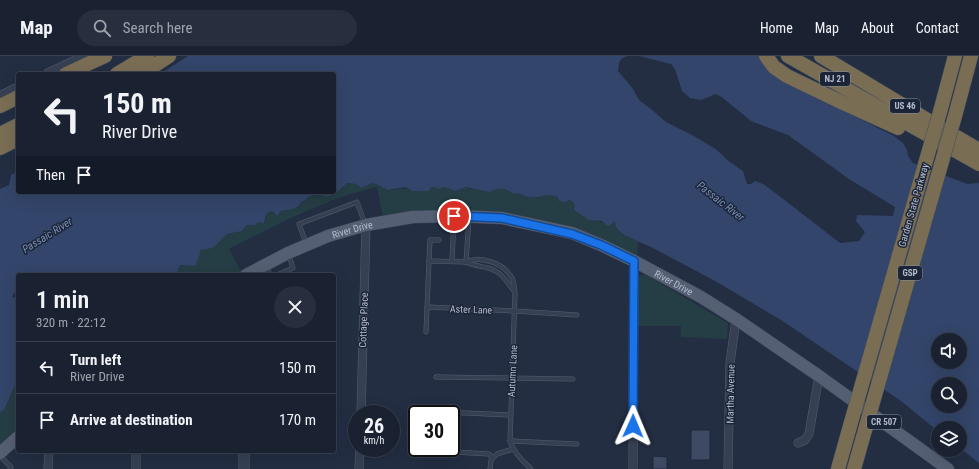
<!DOCTYPE html>
<meta charset="utf-8">
<style>
body{margin:0;font-family:"Roboto Condensed",sans-serif;background:#272f3e;color:#f1f3f6;height:100vh;display:flex;flex-direction:column;font-size:15px;white-space:nowrap}
*{box-sizing:border-box;margin:0}
p{font-size:13px;color:#9fa4ac}
.icon{flex:none;width:22px;height:22px;fill:none;stroke:currentColor;stroke-width:2;stroke-linecap:round;stroke-linejoin:round}
.map{position:relative;flex:1;overflow:hidden}
.details{position:absolute;left:16px;top:217px;width:320px;height:180px;display:flex;flex-direction:column;background:#1a2232;border-radius:4px;box-shadow:0 4px 16px #0002,0 0 0 1px #383f4d}
.details>*{flex:none}
.top-card{position:absolute;left:16px;top:16px;width:320px;height:122px;border-radius:4px;box-shadow:0 4px 16px #0002,0 0 0 1px #383f4d;background:#1a2232;color:#f1f3f6;overflow:hidden}
.controls{position:absolute;left:931px;top:277px;display:grid;gap:8px}
.controls a{display:grid;place-items:center;width:36px;height:36px;border-radius:50%;background:#1a2232;box-shadow:0 4px 16px #0002,0 0 0 1px #383f4d;font-size:20px}
.speed{position:absolute;left:348px;top:349px;display:flex;gap:8px;font-size:20px;font-weight:700;text-align:center}
.speed>*{display:grid;place-content:center;width:52px;height:52px;border-radius:50%;background:#1a2232;box-shadow:0 4px 16px #0002,0 0 0 1px #383f4d;line-height:1}
.speed small{font-size:10px;font-weight:400}
.speed .limit{border:2px solid #111;border-radius:6px;background:#fff;color:#111}
.pin{position:absolute;display:grid;place-items:center;width:34px;height:34px;color:#fff;margin:-17px;border:2px solid #fff;border-radius:50%;box-shadow:0 1px 4px #0007}
.me{position:absolute;width:44px;margin:-22px;rotate:1deg;stroke-linejoin:round;filter:drop-shadow(0 0 3px #0008)}
.turn{display:flex;align-items:center;gap:14px;height:84px;padding:0 20px;font-size:18px}
.turn .icon{width:52px;height:52px;stroke-width:2.5}
.turn b{display:block;font-size:28px;line-height:34px}
.then{display:flex;align-items:center;height:38px;padding:0 20px;background:#0003;gap:8px;font-size:15px}
.round{display:grid;place-items:center;flex:none;width:42px;height:42px;border-radius:21px;background:#272f3e}
.headline{display:flex;align-items:center;justify-content:space-between;height:68px;padding:0 20px}
h1{font-size:24px;font-weight:600;line-height:30px}
ul{padding:0;list-style:none}
li{display:flex;align-items:center;gap:12px;height:52px;padding:0 20px;border-top:1px solid #383f4d}
li div{flex:1}
li b{display:block;font-size:15px}
li em{font-style:normal}
header{display:flex;align-items:center;gap:24px;box-sizing:border-box;height:56px;padding:0 20px;background:#1a2232;border-bottom:1px solid #383f4d}
header strong{font-size:19px}
nav{display:flex;gap:22px;margin-inline-start:auto;font-size:14px}
.search{width:280px;height:36px;background:#272f3e;display:flex;align-items:center;gap:10px;box-sizing:border-box;padding:0 14px;border-radius:22px;color:#9fa4ac;font-size:15px}
.map>svg:first-child{display:block}
.green{fill:#253d44}
.water{fill:#33456a;fill-rule:evenodd}
.building{fill:#3e4a64;stroke:#1e273a}
.lines{fill:none;stroke-linecap:round;stroke-linejoin:round}
.service-casing{stroke:#555e70;stroke-width:5}
.minor-casing{stroke:#555e70;stroke-width:9}
.tertiary-casing{stroke:#555e70;stroke-width:11}
.primary-casing{stroke:#41495c;stroke-width:13}
.motorway-casing{stroke:#424b5d;stroke-width:15}
.service{stroke:#374053;stroke-width:4}
.minor{stroke:#374053;stroke-width:8}
.tertiary{stroke:#374053;stroke-width:10}
.primary{stroke:#555f73;stroke-width:12}
.motorway{stroke:#796e54;stroke-width:14}
.motorway-bridge-casing{stroke:#424b5d;stroke-width:15;stroke-linecap:butt}
.motorway-bridge{stroke:#796e54;stroke-width:14}
.route-casing{stroke:#114b97;stroke-width:10}
.route{stroke:#1a73e8;stroke-width:7}
.labels{text-anchor:middle;stroke-width:3;stroke-linejoin:round;paint-order:stroke}
.shield{fill:#1c2538;stroke:#868ea0;stroke-width:1}
.shield-label{font-size:9px;font-weight:bold;fill:#b4bbcd}
.street-label{font-size:10px;fill:#b4bbcd;stroke:#1c2538}
.water-label{font-size:11px;font-style:italic;fill:#798eb7;stroke:#1c2538}
</style>
<header>
<strong>Map</strong>
<div class="search"><svg class="icon" aria-label="search" viewBox="0 0 24 24"><circle cx="10" cy="10" r="6"/><path d="M15 15l6 6"/></svg>Search here</div>
<nav><a>Home</a><a>Map</a><a>About</a><a>Contact</a></nav>
</header>
<div class="map">
<svg width="979" height="413" viewBox="0 0 979 413">
<rect width="100%" height="100%" fill="#232e43"/>
<g class="green">
<path d="M 347,127 L 356,128 L 361,132 L 373,127 L 388,134 L 435,130 L 448,131 L 455,135 L 466,131 L 470,133 L 502,132 L 507,133 L 514,138 L 517,137 L 530,141 L 550,138 L 573,146 C 576,153 588,160 595,164 C 599,166 602,165 606,169 L 615,164 L 626,180 L 638,185 L 637,206 L 572,177 L 502,162 L 384,166 L 377,131 C 324,143 277,169 229,193 L 243,219 L 174,219 L 176,219 L 180,209 L 191,210 L 196,209 L 201,193 C 215,191 217,188 227,178 C 235,177 241,175 247,169 L 255,169 L 258,166 L 265,166 L 266,157 L 269,155 L 273,155 L 277,160 L 281,155 L 305,145 L 307,142 L 316,136 C 331,141 336,139 347,127 Z"/>
<polygon points="641,219 646,219 728,267 727,283 681,281 681,270 637,270 638,222"/>
<polygon points="18,330 18,383 0,397 0,356 4,354 14,331"/>
</g>
<path class="water" d="M 188,0 L 627,0 L 621,3 L 619,7 L 618,15 L 633,33 L 639,44 L 651,53 L 666,66 L 694,80 L 717,94 L 727,104 L 743,115 L 747,128 L 751,128 L 755,125 L 765,129 L 840,187 L 859,185 L 865,176 L 856,165 L 857,159 L 893,160 L 895,151 L 849,123 L 788,79 L 751,65 L 723,42 L 716,38 L 701,44 L 690,42 L 682,35 L 675,13 L 671,8 L 639,0 L 762,0 L 808,24 L 846,56 L 894,80 L 903,87 L 907,94 L 908,100 L 913,107 L 967,128 L 979,127 L 979,407 L 960,392 L 960,372 L 938,372 L 938,375 L 901,345 L 781,264 L 717,226 L 651,191 L 626,180 L 619,175 L 616,171 L 615,165 L 610,169 L 606,169 L 602,165 L 589,164 L 574,154 L 575,150 L 573,146 L 569,144 L 565,146 L 559,145 L 558,141 C 545,136 540,143 529,141 C 523,140 520,136 514,138 C 506,132 499,130 490,136 L 466,131 L 455,135 C 449,133 445,129 439,133 L 435,131 L 431,131 L 429,135 L 412,135 L 406,131 L 388,134 L 373,127 L 361,132 L 356,128 L 347,127 C 342,132 332,142 325,140 C 322,140 319,137 316,137 L 307,142 L 305,145 L 301,146 C 296,155 288,153 281,155 L 277,160 L 273,155 C 264,155 266,162 264,167 L 258,166 L 255,169 L 247,169 L 242,175 L 227,178 L 216,189 L 212,192 L 201,194 L 196,209 L 193,210 L 180,209 L 176,219 L 18,219 L 18,231 L 12,241 L 18,242 L 18,330 L 14,331 L 4,354 L 0,356 L 0,133 L 9,129 L 11,119 L 18,115 L 18,136 L 334,136 L 334,18 L 160,18 ZM 938,284 L 960,284 L 960,306 L 938,306 ZM 938,328 L 960,328 L 960,350 L 938,350 Z"/>
<g class="building">
<rect x="691" y="374" width="19" height="30"/>
<polygon points="653,400 667,401 667,413 653,413"/>
</g>
<g class="lines">
<g class="service-casing">
<g id="service">
<polyline points="306,187 299,168 357,146 365,168"/>
<polyline points="452,204 454,161"/>
<polyline points="429,205 430,184 439,184"/>
<path d="M 466,206 C 482,199 506,208 513,224 C 514,227 514,232 515,236 L 510,385 C 514,397 522,404 531,413"/>
<polyline points="466,206 469,162"/>
<polyline points="267,210 270,219"/>
<polyline points="277,219 293,212 288,197"/>
<polyline points="427,251 515,255 577,259"/>
<path d="M 426,276 L 429,205 L 466,206 C 474,210 481,210 488,212 C 501,215 507,226 514,235"/>
<polyline points="436,321 573,323"/>
<polyline points="421,355 510,359"/>
<polyline points="510,385 577,388"/>
<polyline points="437,395 489,398 493,402"/>
<polyline points="0,400 11,411 10,413"/>
<polyline points="490,413 491,404 497,398 513,393"/>
</g>
</g>
<g class="minor-casing">
<g id="minor">
<polyline points="361,358 366,169"/>
<polyline points="798,387 805,384 809,378 819,320"/>
<polyline points="48,413 49,395"/>
<polyline points="136,413 136,395"/>
<polyline points="359,413 360,392"/>
<polyline points="633,413 634,205"/>
<polyline points="728,413 730,307 736,263"/>
</g>
</g>
<g class="tertiary-casing">
<g id="tertiary">
<polyline points="48,18 86,0"/>
<polyline points="0,41 18,32"/>
<polyline points="244,413 244,395"/>
</g>
</g>
<g class="primary-casing">
<g id="primary">
<path id="s1" d="M 246,219 L 288,197 L 328,180 L 366,169 L 413,161 L 454,160 L 502,162 L 572,177 L 601,189 L 634,205 L 701,241 L 736,263 L 819,320 L 948,413"/>
<polyline points="0,397 18,381"/>
</g>
</g>
<g class="motorway-casing">
<g id="motorway">
<polyline points="766,0 774,11 787,20 843,47 898,72"/>
<polyline points="788,0 979,108"/>
<polyline points="821,0 929,65 979,94"/>
<polyline points="66,18 105,0"/>
<polyline points="117,18 147,0"/>
<polyline points="141,18 169,0"/>
<polyline points="0,50 18,41"/>
<polyline points="940,56 955,0"/>
<polyline points="955,60 971,0"/>
<polyline points="0,78 18,69"/>
<polyline points="0,92 18,83"/>
<polyline points="838,413 850,370"/>
<polyline points="854,413 865,374"/>
</g>
</g>
<use href="#service" class="service"/>
<use href="#minor" class="minor"/>
<use href="#tertiary" class="tertiary"/>
<use href="#primary" class="primary"/>
<use href="#motorway" class="motorway"/>
<g class="motorway-bridge-casing">
<g id="motorway-bridge">
<polyline points="850,370 940,56"/>
<polyline points="865,374 955,60"/>
</g>
</g>
<use href="#motorway-bridge" class="motorway-bridge"/>
</g>
<g class="lines">
<g class="route-casing">
<polyline id="route" points="454,160 502,162 572,178 601,189 634,205 633,370"/>
</g>
<use href="#route" class="route"/>
</g>
<g class="labels">
<g class="shield">
<rect x="820" y="16" width="30" height="14" rx="3"/>
<rect x="890" y="43" width="30" height="14" rx="3"/>
<rect x="898" y="210" width="24" height="14" rx="3"/>
<rect x="867" y="359" width="34" height="14" rx="3"/>
</g>
<g class="shield-label">
<text x="835" y="26">NJ 21</text>
<text x="905" y="53">US 46</text>
<text x="910" y="220">GSP</text>
<text x="884" y="369">CR 507</text>
</g>
<g class="street-label">
<text transform="translate(913 149) rotate(-74)" y="4">Garden State Parkway</text>
<text dy="4" stroke="none"><textPath href="#s1" startOffset="116">River Drive</textPath></text>
<text dy="4" stroke="none"><textPath href="#s1" startOffset="452">River Drive</textPath></text>
<text transform="translate(471 253) rotate(2)" y="4">Aster Lane</text>
<text transform="translate(363 264) rotate(-88)" y="4">Cottage Place</text>
<text transform="translate(512 315) rotate(-87)" y="4">Autumn Lane</text>
<text transform="translate(730 338) rotate(-89)" y="4">Martha Avenue</text>
</g>
<g class="water-label">
<text transform="translate(721 145) rotate(38)" y="4">Passaic River</text>
<text transform="translate(47 179) rotate(-32)" y="4">Passaic River</text>
</g>
</g>
</svg>
<div class="controls">
<a><svg class="icon" aria-label="sound" viewBox="0 0 24 24"><path d="M4 9h4l5-4v14l-5-4H4zM17 9q2 3 0 6"/></svg></a>
<a><svg class="icon" aria-label="search" viewBox="0 0 24 24"><circle cx="10" cy="10" r="6"/><path d="M15 15l6 6"/></svg></a>
<a><svg class="icon" aria-label="layers" viewBox="0 0 24 24"><path d="M12 4l9 5-9 5-9-5zM3 14l9 5 9-5"/></svg></a>
</div>
<div class="speed"><div>26<small>km/h</small></div><div class="limit">30</div></div>
<div class="pin" style="left:454px;top:160px;background:#d93025"><svg class="icon" aria-label="arrive" viewBox="0 0 24 24"><path d="M6 21V4h12l-3 4 3 4H6"/></svg></div>
<svg class="me" style="left:633px;top:370px" viewBox="-20 -20 40 40"><path d="M0-17L14 15 0 8-14 15z" fill="#1a73e8" stroke="#fff" stroke-width="4"/></svg>
<div class="top-card">
<div class="turn"><svg class="icon" aria-label="left" viewBox="0 0 24 24"><path d="M17 20v-9H6M10 6l-5 5 5 5"/></svg><div><b>150 m</b>River Drive</div></div>
<div class="then">Then<svg class="icon" aria-label="arrive" viewBox="0 0 24 24"><path d="M6 21V4h12l-3 4 3 4H6"/></svg></div>
</div>
<section class="details">
<div class="headline"><div><h1>1 min</h1><p>320 m · 22:12</p></div><a class="round"><svg class="icon" aria-label="close" viewBox="0 0 24 24"><path d="M6 6l12 12M18 6L6 18"/></svg></a></div>
<ul>
<li><svg class="icon" aria-label="left" viewBox="0 0 24 24"><path d="M17 20v-9H6M10 6l-5 5 5 5"/></svg><div><b>Turn left</b><p>River Drive</p></div><em>150 m</em></li>
<li><svg class="icon" aria-label="arrive" viewBox="0 0 24 24"><path d="M6 21V4h12l-3 4 3 4H6"/></svg><div><b>Arrive at destination</b></div><em>170 m</em></li>
</ul>
</section>
</div>
